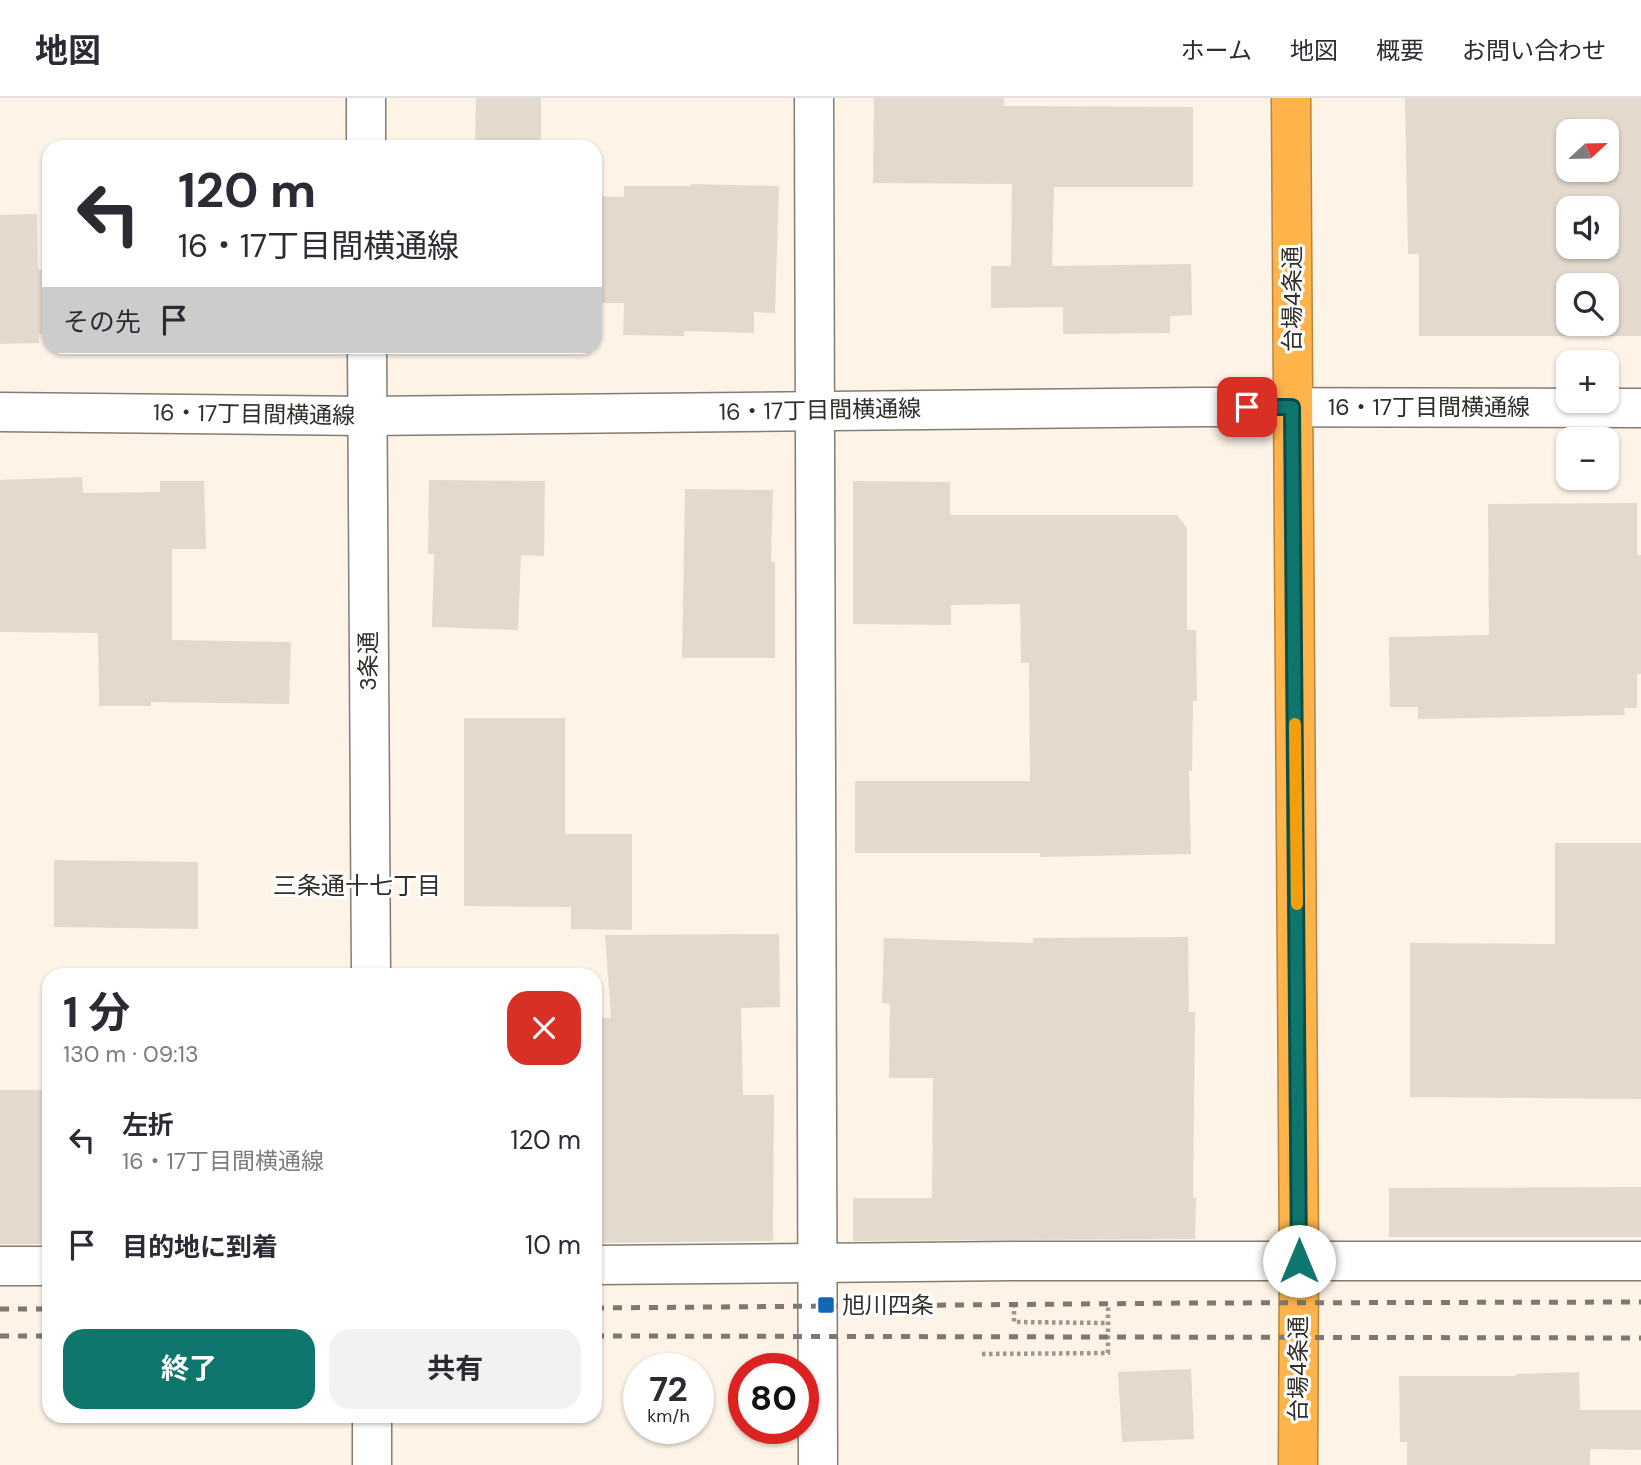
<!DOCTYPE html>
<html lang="ja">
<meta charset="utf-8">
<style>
body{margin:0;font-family:"DM Sans","Noto Sans JP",sans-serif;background:#f2f2f3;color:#2b2b33;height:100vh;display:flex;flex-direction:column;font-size:26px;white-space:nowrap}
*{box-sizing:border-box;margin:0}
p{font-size:23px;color:#7c7c81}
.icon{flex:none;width:38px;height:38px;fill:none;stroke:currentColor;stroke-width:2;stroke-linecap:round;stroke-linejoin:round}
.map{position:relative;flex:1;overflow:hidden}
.side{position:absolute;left:42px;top:870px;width:560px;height:455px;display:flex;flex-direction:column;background:#fff;border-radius:21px;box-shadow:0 2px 5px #0004}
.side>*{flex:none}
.hud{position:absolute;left:42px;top:42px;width:560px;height:214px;border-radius:21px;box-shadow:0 2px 5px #0004;background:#fff;color:#2b2b33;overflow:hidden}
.needle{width:46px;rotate:68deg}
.tools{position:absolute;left:1556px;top:21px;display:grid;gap:14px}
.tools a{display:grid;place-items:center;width:63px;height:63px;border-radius:14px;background:#fff;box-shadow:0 2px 5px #0004;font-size:35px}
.speed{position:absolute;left:623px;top:1255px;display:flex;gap:14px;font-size:35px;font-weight:700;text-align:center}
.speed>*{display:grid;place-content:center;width:91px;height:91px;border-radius:50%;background:#fff;box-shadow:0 2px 5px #0004;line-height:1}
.speed small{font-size:18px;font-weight:400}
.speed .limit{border:10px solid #d22;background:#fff;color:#111}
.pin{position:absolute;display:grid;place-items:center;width:60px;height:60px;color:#fff;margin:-30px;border-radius:14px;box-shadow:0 4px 10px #0006}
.me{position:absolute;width:77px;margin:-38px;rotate:0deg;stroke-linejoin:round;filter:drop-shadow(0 0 5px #0008)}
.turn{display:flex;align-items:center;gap:24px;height:147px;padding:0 21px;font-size:32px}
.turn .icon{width:91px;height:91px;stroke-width:2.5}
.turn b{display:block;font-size:49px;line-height:60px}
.then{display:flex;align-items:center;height:66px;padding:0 21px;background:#0003;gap:14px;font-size:26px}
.round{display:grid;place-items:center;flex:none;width:74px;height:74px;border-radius:21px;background:#f2f2f3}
.head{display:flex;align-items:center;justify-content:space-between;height:119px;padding:0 21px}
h1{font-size:42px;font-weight:700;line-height:52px}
.cta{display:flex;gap:14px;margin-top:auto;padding:14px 21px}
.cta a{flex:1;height:80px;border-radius:21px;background:#0f766e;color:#fff;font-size:28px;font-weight:700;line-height:80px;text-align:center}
.cta a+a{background:#f2f2f3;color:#2b2b33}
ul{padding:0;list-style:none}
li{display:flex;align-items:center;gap:21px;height:105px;padding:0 21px}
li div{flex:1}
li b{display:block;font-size:26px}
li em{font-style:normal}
header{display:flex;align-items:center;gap:42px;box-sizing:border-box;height:98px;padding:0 35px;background:#fff;border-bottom:2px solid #e1e1e2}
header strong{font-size:33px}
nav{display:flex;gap:38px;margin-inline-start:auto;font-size:24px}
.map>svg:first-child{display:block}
.building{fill:#e3d9cd;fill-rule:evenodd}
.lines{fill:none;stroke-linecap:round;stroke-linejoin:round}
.street-casing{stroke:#857c71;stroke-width:41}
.highway-casing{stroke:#b6853e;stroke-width:41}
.path{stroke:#9d968d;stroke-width:4.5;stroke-dasharray:3.5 3.5;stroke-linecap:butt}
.street{stroke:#fff;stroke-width:38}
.highway{stroke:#feb44a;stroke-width:38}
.rail{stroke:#7e7870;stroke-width:5;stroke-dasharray:9 9;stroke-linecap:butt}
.route-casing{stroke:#0a4d48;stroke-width:18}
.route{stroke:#0f766e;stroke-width:12}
.slow{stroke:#f59e0b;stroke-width:12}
.poi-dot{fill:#1366b5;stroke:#fff;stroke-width:2.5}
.labels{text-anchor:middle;stroke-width:6;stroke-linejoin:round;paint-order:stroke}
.street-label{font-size:23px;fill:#312e29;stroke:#fff}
.poi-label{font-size:23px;fill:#312e29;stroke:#fff;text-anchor:start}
.neighbourhood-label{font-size:24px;fill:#312e29;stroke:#fff}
</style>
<header>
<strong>地図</strong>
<nav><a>ホーム</a><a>地図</a><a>概要</a><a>お問い合わせ</a></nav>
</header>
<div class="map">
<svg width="1641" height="1367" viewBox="0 0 1641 1367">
<rect width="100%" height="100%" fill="#fdf3e6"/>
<g class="building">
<polygon points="476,0 541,0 541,49 475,49"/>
<polygon points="874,0 1004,0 1004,8 1193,9 1193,89 1054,89 1052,168 1191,166 1192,217 1170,218 1170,235 1063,236 1063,209 991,210 991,168 1011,168 1012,86 873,85"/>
<path d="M 1405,0 L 1641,0 L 1641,238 L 1419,238 L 1419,156 L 1408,156 ZM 1568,33 L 1606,33 L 1606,72 L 1568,72 ZM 1568,110 L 1606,110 L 1606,149 L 1568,149 ZM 1568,187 L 1606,187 L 1606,226 L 1568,226 Z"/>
<polygon points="691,86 779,88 775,215 754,214 754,235 684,233 684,238 623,237 624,205 595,205 595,98 624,99 624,88 691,88"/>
<polygon points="37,116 38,168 39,172 49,172 49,236 39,236 39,245 0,246 0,117"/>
<polygon points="82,379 83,395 160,394 160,383 204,383 206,451 172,451 172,542 291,544 289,606 151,604 151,608 99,608 98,535 0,534 0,382"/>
<polygon points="429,382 545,383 544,458 521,457 518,532 432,529 434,456 428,456"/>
<polygon points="853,383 950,384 950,417 1177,417 1187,430 1187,532 1196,532 1197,603 1193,603 1192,673 1189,673 1191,756 1040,759 1040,755 855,755 855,683 1030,683 1029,565 1021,565 1020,506 951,507 951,527 853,526"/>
<polygon points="685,391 773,392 771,464 775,464 775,560 682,560"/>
<polygon points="1637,405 1637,457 1641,457 1641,576 1637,576 1637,610 1624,610 1625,617 1418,621 1418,609 1390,609 1389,539 1489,537 1488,406"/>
<polygon points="464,620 565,620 565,736 632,736 632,832 571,831 571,809 464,808"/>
<polygon points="1555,745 1641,745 1641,1001 1410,999 1410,845 1555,846"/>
<polygon points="54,762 198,764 198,831 54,829"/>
<polygon points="779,836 780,909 741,910 743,997 774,997 773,1143 595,1145 595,920 611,920 605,837"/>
<polygon points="1188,839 1189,914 1195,914 1193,1100 1196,1100 1195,1141 853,1143 853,1100 932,1100 933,980 889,980 890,906 882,905 884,840 1033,845 1033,840"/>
<rect x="0" y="992" width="49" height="154"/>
<polygon points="1641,1089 1641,1139 1389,1139 1389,1090"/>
<polygon points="1191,1271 1194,1341 1122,1344 1118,1274"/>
<polygon points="1579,1274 1580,1312 1641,1312 1641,1352 1590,1351 1590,1367 1407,1367 1407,1344 1400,1344 1399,1278 1516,1278 1516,1276"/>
</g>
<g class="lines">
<g class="street-casing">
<g id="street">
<polyline points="366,0 366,49"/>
<polyline points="814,0 818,1367"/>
<polyline points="367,248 371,877"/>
<polyline points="0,314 366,318 1201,309 1641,310"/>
<polyline points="595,1167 1013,1163 1641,1163"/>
<polyline points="0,1168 49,1168"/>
<polyline points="372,1367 372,1318"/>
</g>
</g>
<g class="highway-casing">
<polyline id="highway" points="1291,0 1299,1163 1298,1367"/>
</g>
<g class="path">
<polyline points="1014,1206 1014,1224 1108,1225"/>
<polyline points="982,1256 1108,1255 1108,1206"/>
</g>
<use href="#street" class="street"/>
<use href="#highway" class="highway"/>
<g class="rail">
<polyline points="595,1210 1194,1205 1641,1204"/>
<polyline points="0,1211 49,1211"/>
<polyline points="0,1238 49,1238"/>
<polyline points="595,1238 1641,1240"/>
</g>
</g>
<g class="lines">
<g class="route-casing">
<polyline id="route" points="1247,309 1292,309 1299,1163"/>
</g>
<use href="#route" class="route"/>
<polyline class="slow" points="1295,626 1297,806"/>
</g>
<rect class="poi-dot" x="817" y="1198" width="18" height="18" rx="3.5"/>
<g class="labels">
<g class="street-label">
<text transform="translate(1292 201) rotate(-90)" y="8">台場4条通</text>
<text x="1429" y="317">16・17丁目間横通線</text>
<text transform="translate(820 312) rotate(-1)" y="8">16・17丁目間横通線</text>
<text transform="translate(254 316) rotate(1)" y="8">16・17丁目間横通線</text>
<text transform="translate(368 563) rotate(-90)" y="8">3条通</text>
<text transform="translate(1298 1271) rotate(-90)" y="8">台場4条通</text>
</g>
<g class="poi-label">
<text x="842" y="1215">旭川四条</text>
</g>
<g class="neighbourhood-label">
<text x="357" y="796">三条通十七丁目</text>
</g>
</g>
</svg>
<div class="tools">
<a><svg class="needle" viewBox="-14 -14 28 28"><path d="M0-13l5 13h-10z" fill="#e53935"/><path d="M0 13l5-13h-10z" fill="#7c7c81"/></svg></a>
<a><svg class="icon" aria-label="sound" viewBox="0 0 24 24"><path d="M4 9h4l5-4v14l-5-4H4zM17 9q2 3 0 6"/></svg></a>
<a><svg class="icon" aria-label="search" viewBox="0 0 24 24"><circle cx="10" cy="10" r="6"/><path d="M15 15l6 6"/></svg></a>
<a>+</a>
<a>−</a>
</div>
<div class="speed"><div>72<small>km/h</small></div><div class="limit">80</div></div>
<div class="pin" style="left:1247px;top:309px;background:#d93025"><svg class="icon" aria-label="arrive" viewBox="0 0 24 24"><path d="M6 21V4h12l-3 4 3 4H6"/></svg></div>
<svg class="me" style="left:1299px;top:1163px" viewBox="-20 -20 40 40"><circle r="19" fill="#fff"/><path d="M0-13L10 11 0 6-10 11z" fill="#0f766e"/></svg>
<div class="hud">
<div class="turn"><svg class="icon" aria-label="left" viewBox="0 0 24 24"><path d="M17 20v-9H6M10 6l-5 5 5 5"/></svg><div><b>120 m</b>16・17丁目間横通線</div></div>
<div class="then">その先<svg class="icon" aria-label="arrive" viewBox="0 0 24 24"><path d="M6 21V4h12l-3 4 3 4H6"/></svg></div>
</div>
<section class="side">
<div class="head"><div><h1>1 分</h1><p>130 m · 09:13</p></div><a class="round" style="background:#d93025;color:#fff"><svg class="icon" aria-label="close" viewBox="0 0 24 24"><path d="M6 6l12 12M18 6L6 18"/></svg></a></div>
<ul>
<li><svg class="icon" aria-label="left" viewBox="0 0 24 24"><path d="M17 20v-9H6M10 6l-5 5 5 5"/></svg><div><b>左折</b><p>16・17丁目間横通線</p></div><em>120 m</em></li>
<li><svg class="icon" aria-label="arrive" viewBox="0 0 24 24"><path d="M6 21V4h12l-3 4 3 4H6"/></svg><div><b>目的地に到着</b></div><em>10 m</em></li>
</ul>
<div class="cta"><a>終了</a><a>共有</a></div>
</section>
</div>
